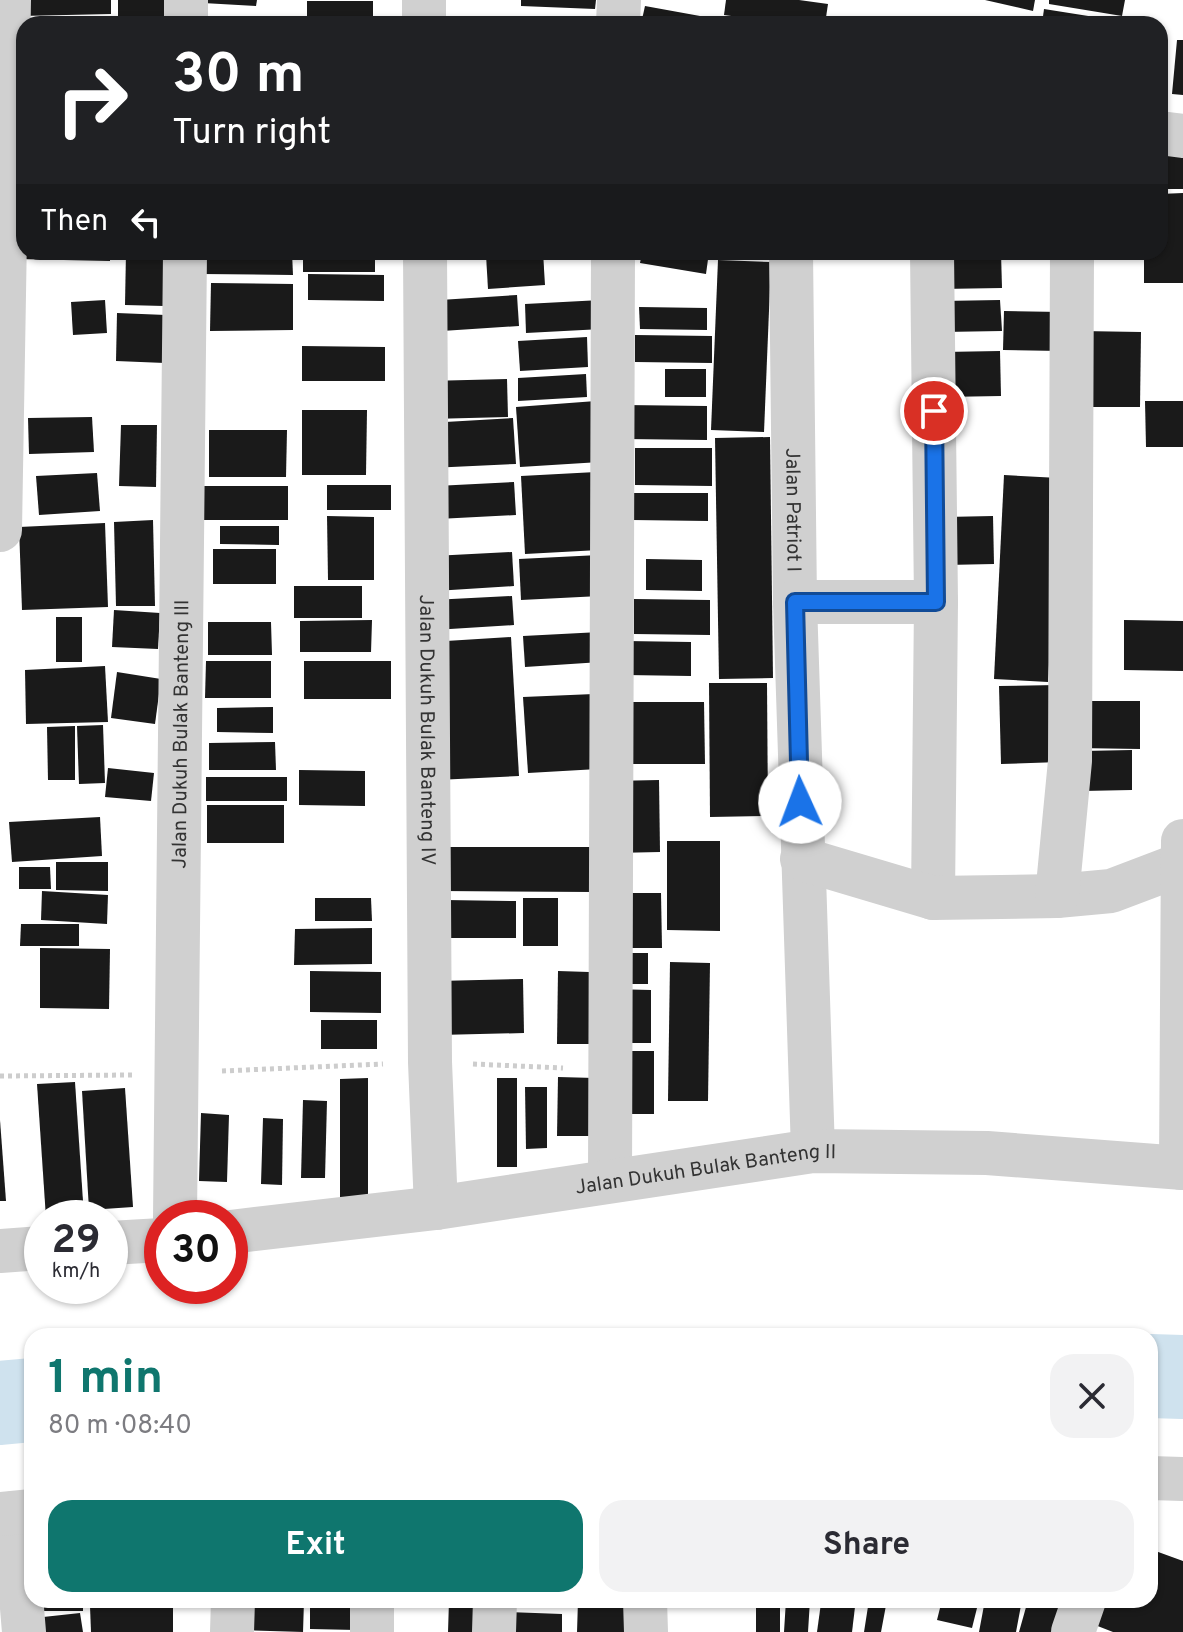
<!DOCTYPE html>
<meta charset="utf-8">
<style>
body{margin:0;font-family:Overpass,sans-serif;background:#f2f2f3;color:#2b2b33;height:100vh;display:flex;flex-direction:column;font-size:30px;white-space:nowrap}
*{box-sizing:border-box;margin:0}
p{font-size:26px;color:#7c7c81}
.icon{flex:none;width:44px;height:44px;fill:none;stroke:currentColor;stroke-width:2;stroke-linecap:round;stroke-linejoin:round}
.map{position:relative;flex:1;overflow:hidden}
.details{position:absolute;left:24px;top:1328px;width:1134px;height:280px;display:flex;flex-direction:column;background:#fff;border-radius:24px;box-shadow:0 2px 6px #0004}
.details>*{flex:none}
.top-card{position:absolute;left:16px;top:16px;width:1152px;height:244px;border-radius:24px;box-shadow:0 2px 6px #0004;background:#202124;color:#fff;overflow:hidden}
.speed{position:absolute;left:24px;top:1200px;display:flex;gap:16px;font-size:40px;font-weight:700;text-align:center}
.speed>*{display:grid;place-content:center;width:104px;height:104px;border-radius:50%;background:#fff;box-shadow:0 2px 6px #0004;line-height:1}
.speed small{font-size:20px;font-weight:400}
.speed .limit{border:12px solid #d22;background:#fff;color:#111}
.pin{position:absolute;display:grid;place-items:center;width:68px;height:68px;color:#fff;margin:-34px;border:4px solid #fff;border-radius:50%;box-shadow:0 2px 8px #0007}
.me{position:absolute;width:88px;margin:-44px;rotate:358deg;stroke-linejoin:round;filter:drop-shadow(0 0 6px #0008)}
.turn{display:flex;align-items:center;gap:28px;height:168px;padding:0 24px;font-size:36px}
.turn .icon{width:104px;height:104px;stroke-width:2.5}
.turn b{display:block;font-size:56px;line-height:68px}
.then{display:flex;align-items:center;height:76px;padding:0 24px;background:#0003;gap:16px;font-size:30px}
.round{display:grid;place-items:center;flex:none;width:84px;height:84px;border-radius:24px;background:#f2f2f3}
.summary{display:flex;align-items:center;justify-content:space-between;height:136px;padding:0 24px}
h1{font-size:48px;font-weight:700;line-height:60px;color:#0f766e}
.button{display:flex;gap:16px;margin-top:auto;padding:16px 24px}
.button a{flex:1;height:92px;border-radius:24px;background:#0f766e;color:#fff;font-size:32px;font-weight:700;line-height:92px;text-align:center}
.button a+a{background:#f2f2f3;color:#2b2b33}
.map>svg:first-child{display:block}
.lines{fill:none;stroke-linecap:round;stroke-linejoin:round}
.river{stroke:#cfe2ee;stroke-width:84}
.building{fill:#1a1a1a}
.path{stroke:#cdcdcd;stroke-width:5;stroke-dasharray:4 4;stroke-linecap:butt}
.minor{stroke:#d0d0d0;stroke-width:44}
.tertiary{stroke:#d0d0d0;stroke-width:44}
.route-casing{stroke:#114b97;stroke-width:20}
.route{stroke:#1a73e8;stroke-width:14}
.labels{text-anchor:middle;stroke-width:8;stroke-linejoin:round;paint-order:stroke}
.street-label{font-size:20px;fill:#333;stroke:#fff}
</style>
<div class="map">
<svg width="1183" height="1632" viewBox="0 0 1183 1632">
<rect width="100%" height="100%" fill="#fff"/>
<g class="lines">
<g class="river">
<polyline points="1150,1376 1183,1377"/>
<polyline points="0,1403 32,1400"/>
</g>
</g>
<g class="building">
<polygon points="21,0 111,0 111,14 21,16"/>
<rect x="118" y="0" width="46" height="24"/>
<polygon points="203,0 257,0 256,6 203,3"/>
<polygon points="521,0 596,0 595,9 521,6"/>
<polygon points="726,0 799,0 828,4 825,24 790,24 724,15"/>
<polygon points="985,0 1035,0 1033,11"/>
<polygon points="1049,0 1125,0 1122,16 1049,4"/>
<rect x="307" y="1" width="66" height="23"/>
<polygon points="645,6 733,22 733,24 641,24"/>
<polygon points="1044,9 1126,22 1126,24 1042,24"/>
<polygon points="95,19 95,24 25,24 25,20"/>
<polygon points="1177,40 1183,40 1183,95 1172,94"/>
<polygon points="1160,148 1183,149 1183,189 1160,189"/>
<polygon points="1183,193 1183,283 1144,283 1144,252 1160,252 1160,194"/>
<polygon points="24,252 110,252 110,261 17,259"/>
<polygon points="126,252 165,252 164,306 125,305"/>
<polygon points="202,252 292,252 293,275 202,274"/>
<rect x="303" y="252" width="72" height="20"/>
<polygon points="543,252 545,285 488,289 486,255"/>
<polygon points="642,252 709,252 706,274 640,263"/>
<polygon points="941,252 1001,252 1002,288 941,289"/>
<polygon points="718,260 771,262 764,432 711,430"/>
<polygon points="308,274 384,275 384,301 308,300"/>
<polygon points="211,283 293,284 293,330 210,331"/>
<polygon points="517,295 519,326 442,331 440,300"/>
<polygon points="105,300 107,333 73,335 71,302"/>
<polygon points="601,300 602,329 526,333 525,304"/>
<polygon points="1000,300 1002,331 943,332 942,301"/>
<polygon points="639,307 707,308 707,330 640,329"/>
<polygon points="1004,311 1061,312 1061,351 1003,350"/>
<polygon points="117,313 166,315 165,363 116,361"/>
<polygon points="1081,331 1141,332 1140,407 1080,407"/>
<polygon points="635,335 712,336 712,363 635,362"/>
<polygon points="587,337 588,367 520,371 518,341"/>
<polygon points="302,346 385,347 385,381 302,381"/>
<polygon points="1000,351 1001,396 944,397 943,352"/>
<rect x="665" y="369" width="41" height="28"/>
<polygon points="586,374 587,397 518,401 518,378"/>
<polygon points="507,379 508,417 430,419 428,381"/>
<polygon points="596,401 600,462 520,467 516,407"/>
<polygon points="1145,401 1183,401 1183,447 1146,447"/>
<polygon points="625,405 707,406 707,440 625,439"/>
<polygon points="302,410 367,410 366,475 302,475"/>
<polygon points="92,417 94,452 29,454 28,418"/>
<polygon points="513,418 516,464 430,468 428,423"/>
<polygon points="121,425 157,425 156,487 119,486"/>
<polygon points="209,430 287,430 286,477 209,477"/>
<polygon points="770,437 773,678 719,679 715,438"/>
<polygon points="635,448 712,448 712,486 635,485"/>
<polygon points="596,472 599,550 525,554 521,476"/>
<polygon points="97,473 100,511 39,515 36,476"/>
<polygon points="1004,475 1059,478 1048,682 994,679"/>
<polygon points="514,482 516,515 438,519 436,486"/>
<rect x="327" y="485" width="64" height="25"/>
<polygon points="196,486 288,486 288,520 195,520"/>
<polygon points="632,493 708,493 708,521 632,520"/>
<polygon points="327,516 374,517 374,580 328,580"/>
<polygon points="993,516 994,564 946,565 945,517"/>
<polygon points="153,520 155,606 116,606 114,522"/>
<polygon points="105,523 108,607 22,610 19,527"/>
<polygon points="220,526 279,526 279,545 220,544"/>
<rect x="213" y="549" width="63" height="35"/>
<polygon points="512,552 514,586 435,591 433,556"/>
<polygon points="599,555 600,596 521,600 519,559"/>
<polygon points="646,559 702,560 702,591 646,590"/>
<rect x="294" y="586" width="68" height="32"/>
<polygon points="512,596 514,625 434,630 432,600"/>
<polygon points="634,599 710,600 710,635 634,634"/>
<polygon points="114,610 160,613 158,649 112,647"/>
<rect x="56" y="617" width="26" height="45"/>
<polygon points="372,620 371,652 300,652 300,621"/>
<polygon points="1124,620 1183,621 1183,671 1124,670"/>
<polygon points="208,622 271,622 272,655 208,655"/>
<polygon points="600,632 601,662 525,667 523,636"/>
<polygon points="511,637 519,776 437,780 430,642"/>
<polygon points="626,641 691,642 691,676 626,675"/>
<polygon points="206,661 271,661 271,698 205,698"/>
<rect x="304" y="661" width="87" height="38"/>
<polygon points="105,666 108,722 26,724 25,670"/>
<polygon points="117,672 161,679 155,724 111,718"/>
<polygon points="709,683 767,683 768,816 710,817"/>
<polygon points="1057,685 1060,762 1001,764 999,686"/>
<polygon points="594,694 598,769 528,773 523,697"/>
<polygon points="1076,701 1140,701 1140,749 1076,748"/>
<polygon points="614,702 704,702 705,764 617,764"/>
<polygon points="273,707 273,733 217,732 217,708"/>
<polygon points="103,725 105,783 79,784 77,726"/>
<polygon points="75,726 75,780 48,780 47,727"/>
<polygon points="275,742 276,770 209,770 209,743"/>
<polygon points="1132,750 1132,790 1082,791 1082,751"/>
<polygon points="108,768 154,773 151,801 105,797"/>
<polygon points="299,770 365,771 365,806 299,805"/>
<rect x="206" y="777" width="81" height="24"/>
<polygon points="659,780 660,852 614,853 612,781"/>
<rect x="207" y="805" width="77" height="38"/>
<polygon points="100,817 102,856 12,862 9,822"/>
<polygon points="667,841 720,841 720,931 667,930"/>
<polygon points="441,847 594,847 594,892 441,891"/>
<polygon points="56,862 108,862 108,891 56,890"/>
<polygon points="19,867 50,867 51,889 19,889"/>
<polygon points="42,891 108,895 107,924 41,920"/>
<polygon points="612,893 661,893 662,948 613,948"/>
<polygon points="315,898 371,898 372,921 315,921"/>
<rect x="523" y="898" width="35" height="48"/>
<polygon points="445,900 516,901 516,938 446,938"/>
<polygon points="21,924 79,924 79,946 20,946"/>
<polygon points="372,928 372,964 294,965 295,929"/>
<polygon points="40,948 110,949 109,1009 40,1008"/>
<rect x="617" y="953" width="31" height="31"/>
<polygon points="670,962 710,963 708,1101 668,1101"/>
<polygon points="310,971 381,972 381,1013 310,1012"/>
<polygon points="558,971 589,972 589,1044 557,1044"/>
<polygon points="523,979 524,1033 439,1035 438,981"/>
<polygon points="611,989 651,990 651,1043 610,1043"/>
<rect x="321" y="1020" width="56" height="29"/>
<rect x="615" y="1051" width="39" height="63"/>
<polygon points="558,1077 595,1078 595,1136 557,1136"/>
<polygon points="368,1078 368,1200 340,1201 340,1079"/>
<rect x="497" y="1078" width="20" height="89"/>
<polygon points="75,1082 84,1216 46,1218 37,1084"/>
<polygon points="525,1087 547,1087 547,1148 526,1149"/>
<polygon points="125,1088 133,1207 89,1210 82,1091"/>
<polygon points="303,1100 327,1101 325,1178 301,1178"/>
<polygon points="201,1113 229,1115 227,1182 199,1181"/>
<polygon points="263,1118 283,1119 282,1185 261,1184"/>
<polygon points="0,1120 6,1201 0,1201"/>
<polygon points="1150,1549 1183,1561 1183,1632 1113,1632 1095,1625 1104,1600 1150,1600"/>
<polygon points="31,1600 83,1600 83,1611 30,1611"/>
<polygon points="239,1600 304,1600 303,1632 237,1630"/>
<polygon points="449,1600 485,1600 484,1632 448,1632"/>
<polygon points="507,1600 566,1600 566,1606 507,1604"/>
<polygon points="578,1600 631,1600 630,1632 577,1632"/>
<rect x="756" y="1600" width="24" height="32"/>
<polygon points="786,1600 810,1600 808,1632 784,1632"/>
<polygon points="869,1600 887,1600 881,1632 864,1632"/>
<polygon points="942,1600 979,1600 972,1628 937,1620"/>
<polygon points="985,1600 1022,1600 1016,1632 979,1632"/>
<polygon points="1028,1600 1075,1600 1066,1632 1019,1632"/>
<polygon points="310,1602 367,1602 356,1630 310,1629"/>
<polygon points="821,1603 855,1607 852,1632 817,1632"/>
<polygon points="173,1605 173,1632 91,1632 90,1606"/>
<polygon points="508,1612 562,1614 562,1632 507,1632"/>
<polygon points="80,1613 83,1632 36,1632 34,1618"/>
</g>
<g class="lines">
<g class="path">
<polyline points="473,1064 563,1068"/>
<polyline points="222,1071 383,1064"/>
<polyline points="0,1076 132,1075"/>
</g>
<g class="minor">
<polyline points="424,0 424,24"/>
<polyline points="186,24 186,0"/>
<polyline points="618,24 619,0"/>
<polyline points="1160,133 1183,136"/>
<path id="s1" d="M 425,252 L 430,1062 L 436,1208"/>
<path id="s2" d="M 791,252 L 795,602 L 813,1151"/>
<polyline points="932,252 936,602 933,898"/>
<polyline points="0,530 9,0"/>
<polyline points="795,602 936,602"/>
<polyline points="802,859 933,898 1057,896 1111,891 1182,864"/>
<polyline points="1057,896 1070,761 1072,252"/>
<polyline points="1181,1168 1183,841"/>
<polyline points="610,1180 613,252"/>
<path id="s3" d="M 175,1218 L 185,252"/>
<polyline points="14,1513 24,1632"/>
<polyline points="645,1600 646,1632"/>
<polyline points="232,1632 233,1600"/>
<polyline points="372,1632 372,1600"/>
<polyline points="494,1632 495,1600"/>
<polyline points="1073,1632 1084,1600"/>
</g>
<g class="tertiary">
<path id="s4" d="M 230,1232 L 436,1208 L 813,1151 L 987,1153 L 1183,1168"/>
<polyline points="110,1243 162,1240"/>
<polyline points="0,1251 42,1248"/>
<polyline points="1150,1478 1183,1479"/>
<polyline points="0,1514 32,1511"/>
</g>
</g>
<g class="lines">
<g class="route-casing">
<polyline id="route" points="800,802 795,602 936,602 934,411"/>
</g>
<use href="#route" class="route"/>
</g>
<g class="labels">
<g class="street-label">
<text dy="7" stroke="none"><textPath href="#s2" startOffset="258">Jalan Patriot I</textPath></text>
<text dy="7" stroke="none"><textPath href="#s1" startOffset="478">Jalan Dukuh Bulak Banteng IV</textPath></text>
<text dy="7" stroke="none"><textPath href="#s3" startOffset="484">Jalan Dukuh Bulak Banteng III</textPath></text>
<text dy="7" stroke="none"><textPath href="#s4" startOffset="480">Jalan Dukuh Bulak Banteng II</textPath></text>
</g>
</g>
</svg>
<div class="speed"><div>29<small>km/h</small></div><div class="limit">30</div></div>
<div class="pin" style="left:934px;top:411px;background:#d93025"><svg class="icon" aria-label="arrive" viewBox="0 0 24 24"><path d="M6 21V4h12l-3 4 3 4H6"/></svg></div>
<svg class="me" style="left:800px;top:802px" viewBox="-20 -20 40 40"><circle r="19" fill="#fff"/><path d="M0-13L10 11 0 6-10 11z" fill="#1a73e8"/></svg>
<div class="top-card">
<div class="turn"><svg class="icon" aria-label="right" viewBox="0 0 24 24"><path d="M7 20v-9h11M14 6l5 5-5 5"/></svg><div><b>30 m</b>Turn right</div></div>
<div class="then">Then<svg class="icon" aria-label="left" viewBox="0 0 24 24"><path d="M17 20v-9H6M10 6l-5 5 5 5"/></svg></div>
</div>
<section class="details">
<div class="summary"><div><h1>1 min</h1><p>80 m · 08:40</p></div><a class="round"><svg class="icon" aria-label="close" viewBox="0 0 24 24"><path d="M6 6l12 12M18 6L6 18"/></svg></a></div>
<div class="button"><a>Exit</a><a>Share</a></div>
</section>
</div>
